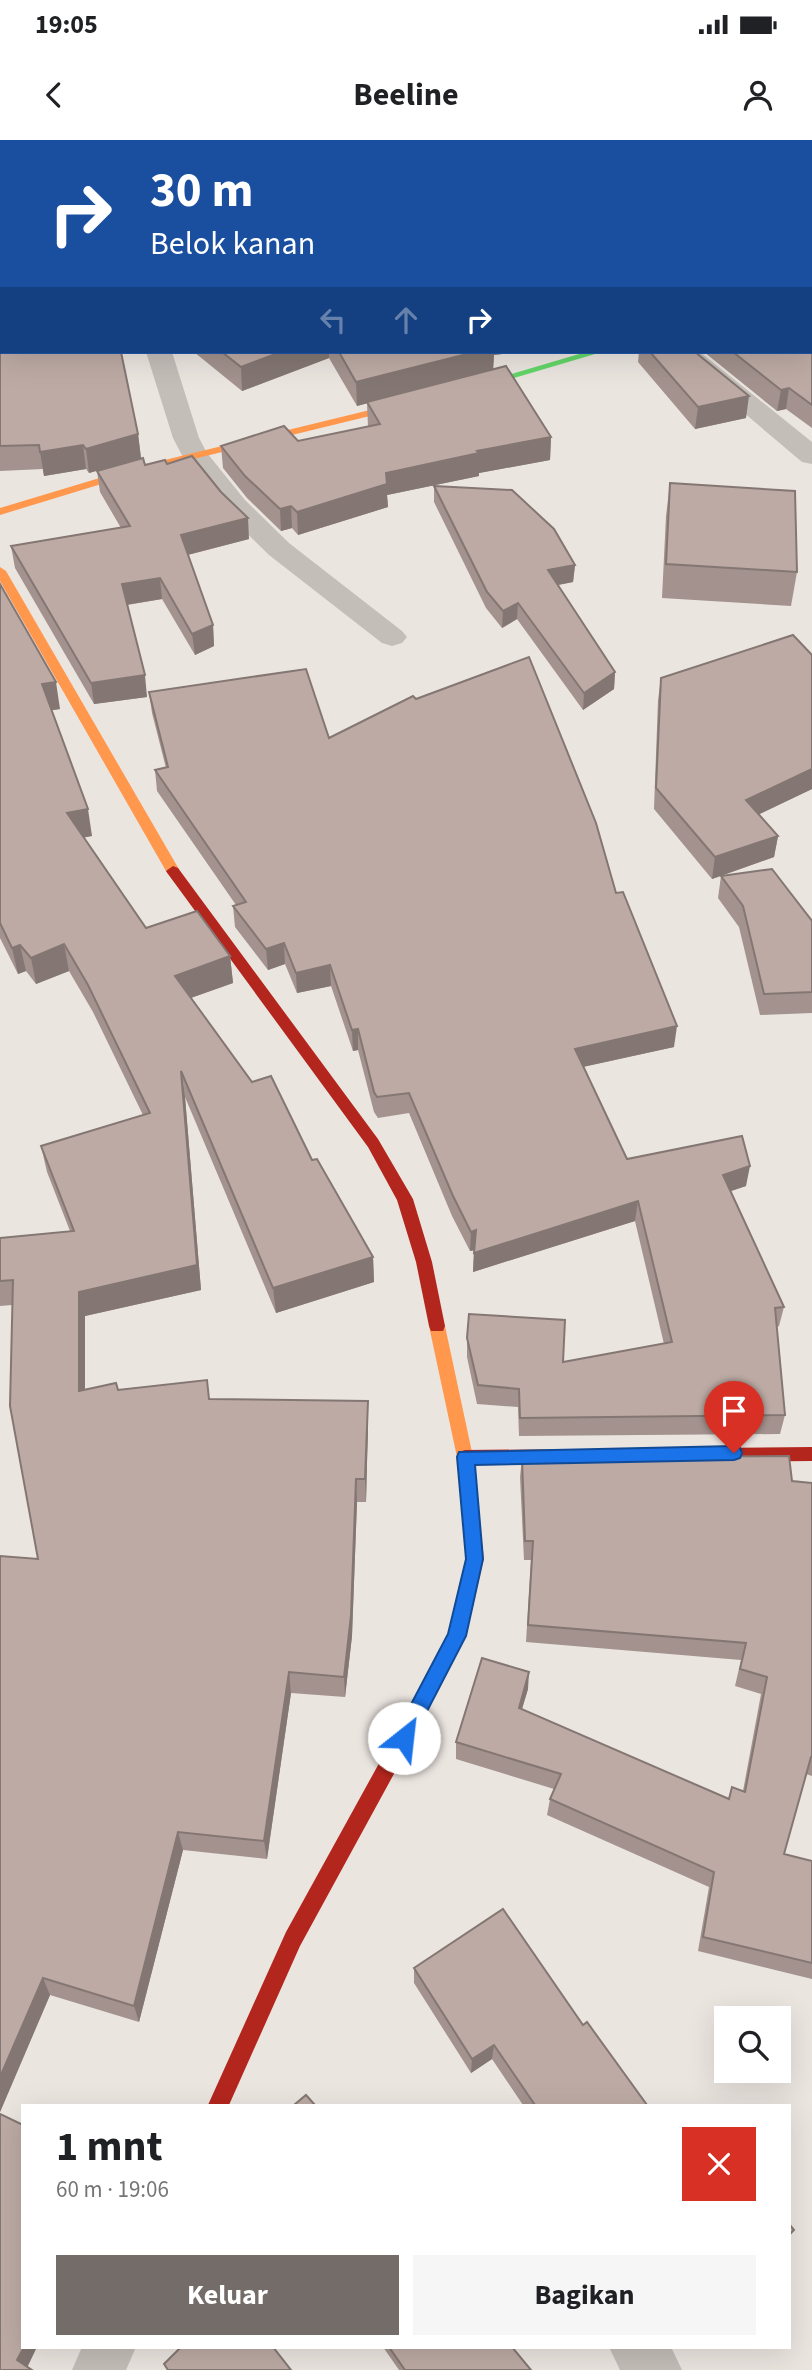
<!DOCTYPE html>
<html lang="id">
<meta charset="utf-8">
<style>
body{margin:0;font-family:"Source Sans 3",sans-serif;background:#f6f6f6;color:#202124;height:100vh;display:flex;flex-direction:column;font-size:26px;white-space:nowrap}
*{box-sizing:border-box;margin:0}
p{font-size:23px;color:#757577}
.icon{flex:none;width:38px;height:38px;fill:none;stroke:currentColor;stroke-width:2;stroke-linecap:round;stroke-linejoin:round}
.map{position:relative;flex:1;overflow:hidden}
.panel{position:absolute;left:21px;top:1964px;width:770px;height:245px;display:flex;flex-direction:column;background:#fff;border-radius:0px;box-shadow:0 7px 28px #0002}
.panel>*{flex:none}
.banner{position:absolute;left:0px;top:0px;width:812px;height:214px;box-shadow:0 7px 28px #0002;background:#1a4fa0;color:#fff;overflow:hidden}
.tools{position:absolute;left:714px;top:1866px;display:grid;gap:14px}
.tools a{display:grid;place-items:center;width:77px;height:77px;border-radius:0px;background:#fff;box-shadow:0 7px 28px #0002;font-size:35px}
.pin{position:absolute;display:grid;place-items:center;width:60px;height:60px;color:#fff;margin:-72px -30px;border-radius:50% 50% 50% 0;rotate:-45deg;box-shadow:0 0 7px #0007}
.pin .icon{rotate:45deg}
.me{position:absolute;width:77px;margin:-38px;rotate:29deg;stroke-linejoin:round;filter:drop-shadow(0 0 5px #0008)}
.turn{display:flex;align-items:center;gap:24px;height:147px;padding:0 35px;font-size:32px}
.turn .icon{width:91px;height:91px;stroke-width:2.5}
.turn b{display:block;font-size:49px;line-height:60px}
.lanes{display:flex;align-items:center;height:66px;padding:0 35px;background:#0003;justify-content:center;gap:35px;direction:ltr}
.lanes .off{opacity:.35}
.round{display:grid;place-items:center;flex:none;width:74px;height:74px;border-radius:0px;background:#f6f6f6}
.overview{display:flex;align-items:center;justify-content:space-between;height:119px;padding:0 35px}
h1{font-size:42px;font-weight:700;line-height:52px}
.cta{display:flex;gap:14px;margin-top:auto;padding:14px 35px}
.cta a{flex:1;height:80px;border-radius:0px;background:#746c68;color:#fff;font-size:28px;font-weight:700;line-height:80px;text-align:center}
.cta a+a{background:#f6f6f6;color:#202124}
.status{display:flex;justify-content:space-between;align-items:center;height:49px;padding:0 35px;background:#fff;direction:ltr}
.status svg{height:19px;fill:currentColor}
header{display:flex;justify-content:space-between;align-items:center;height:91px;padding:0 35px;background:#fff;font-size:32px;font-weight:700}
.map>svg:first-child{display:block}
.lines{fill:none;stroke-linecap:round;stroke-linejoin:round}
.street{fill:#c4beb9;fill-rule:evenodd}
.fast{fill:#63d668;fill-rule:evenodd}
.slow{fill:#ff974d;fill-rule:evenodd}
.jam{fill:#b3261e;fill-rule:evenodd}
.wall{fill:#a3928d}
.shaded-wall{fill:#847773}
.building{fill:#bdaaa4;stroke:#847773;stroke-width:2}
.route{fill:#1a73e8;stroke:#114b97;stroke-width:2}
</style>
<div class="status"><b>19:05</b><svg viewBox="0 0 49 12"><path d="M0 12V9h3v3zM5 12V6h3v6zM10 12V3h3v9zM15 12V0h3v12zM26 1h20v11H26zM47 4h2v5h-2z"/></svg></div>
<header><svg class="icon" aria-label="back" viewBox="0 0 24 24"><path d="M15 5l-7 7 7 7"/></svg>Beeline<svg class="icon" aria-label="person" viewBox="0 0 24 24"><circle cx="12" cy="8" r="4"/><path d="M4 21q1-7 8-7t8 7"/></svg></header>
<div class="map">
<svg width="812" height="2230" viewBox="0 0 812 2230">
<rect width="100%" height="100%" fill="#ebe5e0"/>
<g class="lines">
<g class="street">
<polygon points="81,0 103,0 104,2 82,2"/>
<polygon points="146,212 172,212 199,298 207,313 245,360 289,403 402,491 407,497 402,503 392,506 382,503 269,415 225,372 185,321 173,298"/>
<polygon points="672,212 700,212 812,302 812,324 802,322"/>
<polygon points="82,2207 136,2207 126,2230 72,2230"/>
<polygon points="609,2207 671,2207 682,2230 620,2230"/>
</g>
<polygon class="fast" points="586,212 602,212 460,254 451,252"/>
<g class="slow">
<polygon points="456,249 460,250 460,254 144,331 0,375 0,368 136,327"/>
<polygon points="0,427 6,431 180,731 178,734 168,734 166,731 0,441"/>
<polygon points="437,1179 443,1181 445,1186 473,1317 484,1419 466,1496 407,1610 400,1613 393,1610 391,1604 448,1494 466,1419 457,1317 429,1186 431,1181"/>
</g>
<g class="jam">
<polygon points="173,726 178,728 378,999 413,1059 432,1122 445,1186 443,1191 431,1191 429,1186 416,1122 397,1060 368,1007 168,734 166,731"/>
<polygon points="812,1307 812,1321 465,1324 459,1322 457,1317 459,1312 465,1310"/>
<polygon points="400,1595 407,1598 409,1604 407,1610 300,1806 229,1965 208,1965 286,1792 393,1598"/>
</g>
</g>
<g class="wall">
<polygon points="0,0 127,212 121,213 138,294 141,318 89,333 86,329 44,336 43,329 0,331"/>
<polygon points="413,0 481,0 482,2 413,2"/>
<polygon points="734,0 812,0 812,69 810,68 810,2 734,2"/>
<polygon points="812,122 812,288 786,269 777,271 704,212 810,212"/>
<polygon points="194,212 519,212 494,215 493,230 551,297 550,320 479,333 479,336 387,355 388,367 298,395 292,388 281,391 247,358 223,328 221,306 298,301 368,287 367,263 357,266 329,218 242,251"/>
<polygon points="639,212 650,212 746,278 695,289 638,222"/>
<polygon points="167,324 249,399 188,415 213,485 214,506 195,515 162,459 127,465 147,557 94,564 15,428 11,406 121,388 100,352 97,331 145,325"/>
<polygon points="670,343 797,432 791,466 662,458 666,376"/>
<polygon points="434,346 575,425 573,442 558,445 615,532 614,549 583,570 517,479 502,488 486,468 434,362"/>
<polygon points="0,444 60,569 52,570 92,696 84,697 146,788 230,816 233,843 191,858 252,942 312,1020 373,1117 374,1142 276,1173 185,957 201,1150 85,1176 85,1250 118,1250 210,1259 368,1284 366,1362 357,1362 352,1496 345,1557 291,1553 267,1719 183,1710 139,1882 50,1855 0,1972 0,1416 38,1419 12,1165 0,1166 0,1098 70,1091 47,1032 41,1006 143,975 93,872 69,831 36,844 26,831 18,834 0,798"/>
<polygon points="812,515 812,649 759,674 778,696 774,717 712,739 654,669 658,560 661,538"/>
<polygon points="149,552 329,598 616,753 674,907 583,927 627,1019 746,1046 731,1051 784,1167 779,1186 777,1187 785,1275 780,1294 519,1296 518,1267 477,1264 467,1217 467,1198 563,1222 664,1204 635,1081 473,1132 474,1110 470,1111 452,1076 409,973 378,978 374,972 358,910 353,911 331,846 297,853 285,824 268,830 235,787 233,766 236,765 157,651 155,630 166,628 152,573"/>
<polygon points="721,736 812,782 812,873 760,875 739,787 718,758"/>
<polygon points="522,1318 812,1343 812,1636 806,1634 784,1714 812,1721 812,1839 698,1811 709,1747 547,1675 550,1659 554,1649 456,1619 456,1602 528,1549 522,1569 728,1659 743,1651 761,1554 735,1546 741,1520 526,1502 531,1420 524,1420 520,1337"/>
<polygon points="414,1828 583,1885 647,1965 523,1965 492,1919 471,1933 414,1843"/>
<polygon points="383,2207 512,2207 531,2230 399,2230"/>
</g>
<g class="shaded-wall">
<polygon points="281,212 329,212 329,218 242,251 241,227"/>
<polygon points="475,212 519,212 494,215 493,231 357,266 356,242"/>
<polygon points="789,248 786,269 777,271 781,250"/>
<polygon points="749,256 746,278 695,289 698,267"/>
<polygon points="138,294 141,318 89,333 86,309"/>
<polygon points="551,297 550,320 479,333 479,336 387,355 388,367 298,395 297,372 386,333 477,311"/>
<polygon points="83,305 86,329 44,336 40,312"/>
<polygon points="291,366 292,388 281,391 280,369"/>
<polygon points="248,378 249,399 183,416 181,395"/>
<polygon points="575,425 573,442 547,447 548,430"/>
<polygon points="160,438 162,459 125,465 122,444"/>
<polygon points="518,463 517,479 502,488 503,471"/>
<polygon points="213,485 214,506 195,515 192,494"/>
<polygon points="615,532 614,549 583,570 584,553"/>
<polygon points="145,535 147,557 94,564 91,543"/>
<polygon points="56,542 60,569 47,571 42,544"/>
<polygon points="812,629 812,649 743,682 746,660"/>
<polygon points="88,669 92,696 72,700 67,673"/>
<polygon points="778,696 774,717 712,739 715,717"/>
<polygon points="284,803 285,824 268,830 266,809"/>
<polygon points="64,804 69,831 36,844 31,818"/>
<polygon points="20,805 26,831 18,834 12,808"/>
<polygon points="230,816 233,843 179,862 175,836"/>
<polygon points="330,825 331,846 297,853 296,833"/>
<polygon points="677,886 674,907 573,929 575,909"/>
<polygon points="358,889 358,910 353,911 352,890"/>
<polygon points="181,931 185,957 201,1150 85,1176 85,1275 79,1251 79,1152"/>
<polygon points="750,1026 746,1046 719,1055 723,1035"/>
<polygon points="638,1061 635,1081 473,1132 474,1113"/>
<polygon points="476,1090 475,1110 470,1111 471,1092"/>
<polygon points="373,1117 374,1142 276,1173 273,1148"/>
<polygon points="368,1261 368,1284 366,1362 365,1339"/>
<polygon points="356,1339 357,1362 352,1496 345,1557 344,1537"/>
<polygon points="289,1532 291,1553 267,1719 264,1701"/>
<polygon points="529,1532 528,1549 517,1585 519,1568"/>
<polygon points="178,1692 183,1710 139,1882 134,1866"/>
<polygon points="43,1838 50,1855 0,1972 0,1937"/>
<polygon points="494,1905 492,1919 471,1933 472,1919"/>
<polygon points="24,2207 37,2207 26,2230 17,2220"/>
</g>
<g class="building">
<polygon points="0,0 68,0 68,2 2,2 2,212 121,212 138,294 86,309 83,305 40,312 39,305 0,306"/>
<polygon points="256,0 297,0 299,2 247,2"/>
<polygon points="424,0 481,0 482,2 425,2"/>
<polygon points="743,0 812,0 812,37 810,36 810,2 747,2"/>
<polygon points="812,122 812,265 789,248 781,250 733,212 810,212 810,123"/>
<polygon points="222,212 281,212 241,227"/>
<polygon points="339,212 475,212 356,242"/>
<polygon points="650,212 695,212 749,256 698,267"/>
<polygon points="506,226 551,297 477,311 479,313 386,333 387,344 297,372 291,366 280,369 245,336 221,306 284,286 298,301 380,284 367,262"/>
<polygon points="192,316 221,352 248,378 181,395 213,485 192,494 160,438 122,444 145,535 91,543 11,406 130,386 97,331 143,318 145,325 165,320 167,324"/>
<polygon points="670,343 795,351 797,432 666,424"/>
<polygon points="434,346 512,350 554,389 575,425 548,430 615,532 584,553 518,463 503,471 487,452"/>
<polygon points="0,444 56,542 42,544 88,669 67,673 146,788 197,771 230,816 175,836 252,942 271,936 312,1020 317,1019 373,1117 273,1148 181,931 197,1125 79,1152 79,1251 116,1243 118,1250 207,1240 209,1259 368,1261 365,1339 356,1339 351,1475 344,1537 289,1532 264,1701 178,1692 134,1866 43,1838 0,1937 0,1416 38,1419 10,1266 13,1140 0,1141 0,1098 74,1091 41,1006 150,973 88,845 64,804 31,818 20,805 12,808 0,783"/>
<polygon points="793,495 812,515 812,629 746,660 778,696 715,717 656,648 661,538"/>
<polygon points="529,517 596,683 616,753 623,752 677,886 575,909 627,1019 742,996 750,1026 723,1035 784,1167 775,1168 785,1275 520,1278 519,1249 478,1245 467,1198 469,1174 565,1180 563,1222 672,1202 638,1061 474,1113 476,1090 471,1092 453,1056 409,953 377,957 374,952 358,889 352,890 330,825 296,833 284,803 266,809 233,766 246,762 155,630 168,627 149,552 306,529 329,598 413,556 416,559"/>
<polygon points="772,729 812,781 812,852 764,854 743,766 721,736"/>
<polygon points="789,1316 792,1341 812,1343 812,1617 811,1617 784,1714 812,1721 812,1823 703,1797 714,1732 550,1659 561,1634 456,1602 482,1518 529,1532 519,1568 729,1659 732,1647 745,1652 767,1537 740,1529 746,1503 528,1485 533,1401 525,1401 522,1318"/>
<polygon points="503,1769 583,1885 587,1882 647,1965 535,1965 494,1905 472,1919 414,1828"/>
<polygon points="306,1955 315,1965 294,1965"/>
<polygon points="0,1974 23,1985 23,2207 24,2207 17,2220 32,2230 0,2230"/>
<polygon points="789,2084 794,2090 789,2095"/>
<polygon points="181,2207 273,2207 291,2230 168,2230 164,2224"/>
<polygon points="389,2207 512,2207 531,2230 405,2230"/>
</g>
<polygon class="route" points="734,1306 740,1308 742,1313 740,1318 734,1320 475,1325 483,1419 466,1496 410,1604 404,1607 397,1604 394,1598 397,1591 448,1494 466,1419 457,1317 459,1312"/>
</svg>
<div class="tools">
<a><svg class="icon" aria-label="search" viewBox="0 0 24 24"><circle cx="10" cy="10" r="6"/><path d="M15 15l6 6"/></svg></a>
</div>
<div class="pin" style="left:734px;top:1313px;background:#d93025"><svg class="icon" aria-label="arrive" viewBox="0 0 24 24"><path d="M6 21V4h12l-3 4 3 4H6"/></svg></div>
<svg class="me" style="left:404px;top:1598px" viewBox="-20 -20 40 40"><circle r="19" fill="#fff"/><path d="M0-13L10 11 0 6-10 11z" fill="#1a73e8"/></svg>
<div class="banner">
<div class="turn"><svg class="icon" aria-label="right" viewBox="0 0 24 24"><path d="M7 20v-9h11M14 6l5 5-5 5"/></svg><div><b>30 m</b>Belok kanan</div></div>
<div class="lanes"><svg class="icon off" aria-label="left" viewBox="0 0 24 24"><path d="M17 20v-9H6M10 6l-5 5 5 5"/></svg><svg class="icon off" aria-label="ahead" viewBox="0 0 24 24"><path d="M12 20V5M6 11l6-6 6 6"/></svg><svg class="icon" aria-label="right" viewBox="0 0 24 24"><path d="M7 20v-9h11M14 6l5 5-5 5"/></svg></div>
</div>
<section class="panel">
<div class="overview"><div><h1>1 mnt</h1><p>60 m · 19:06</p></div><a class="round" style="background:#d93025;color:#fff"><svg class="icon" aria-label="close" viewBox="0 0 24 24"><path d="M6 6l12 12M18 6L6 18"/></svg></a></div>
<div class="cta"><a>Keluar</a><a>Bagikan</a></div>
</section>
</div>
